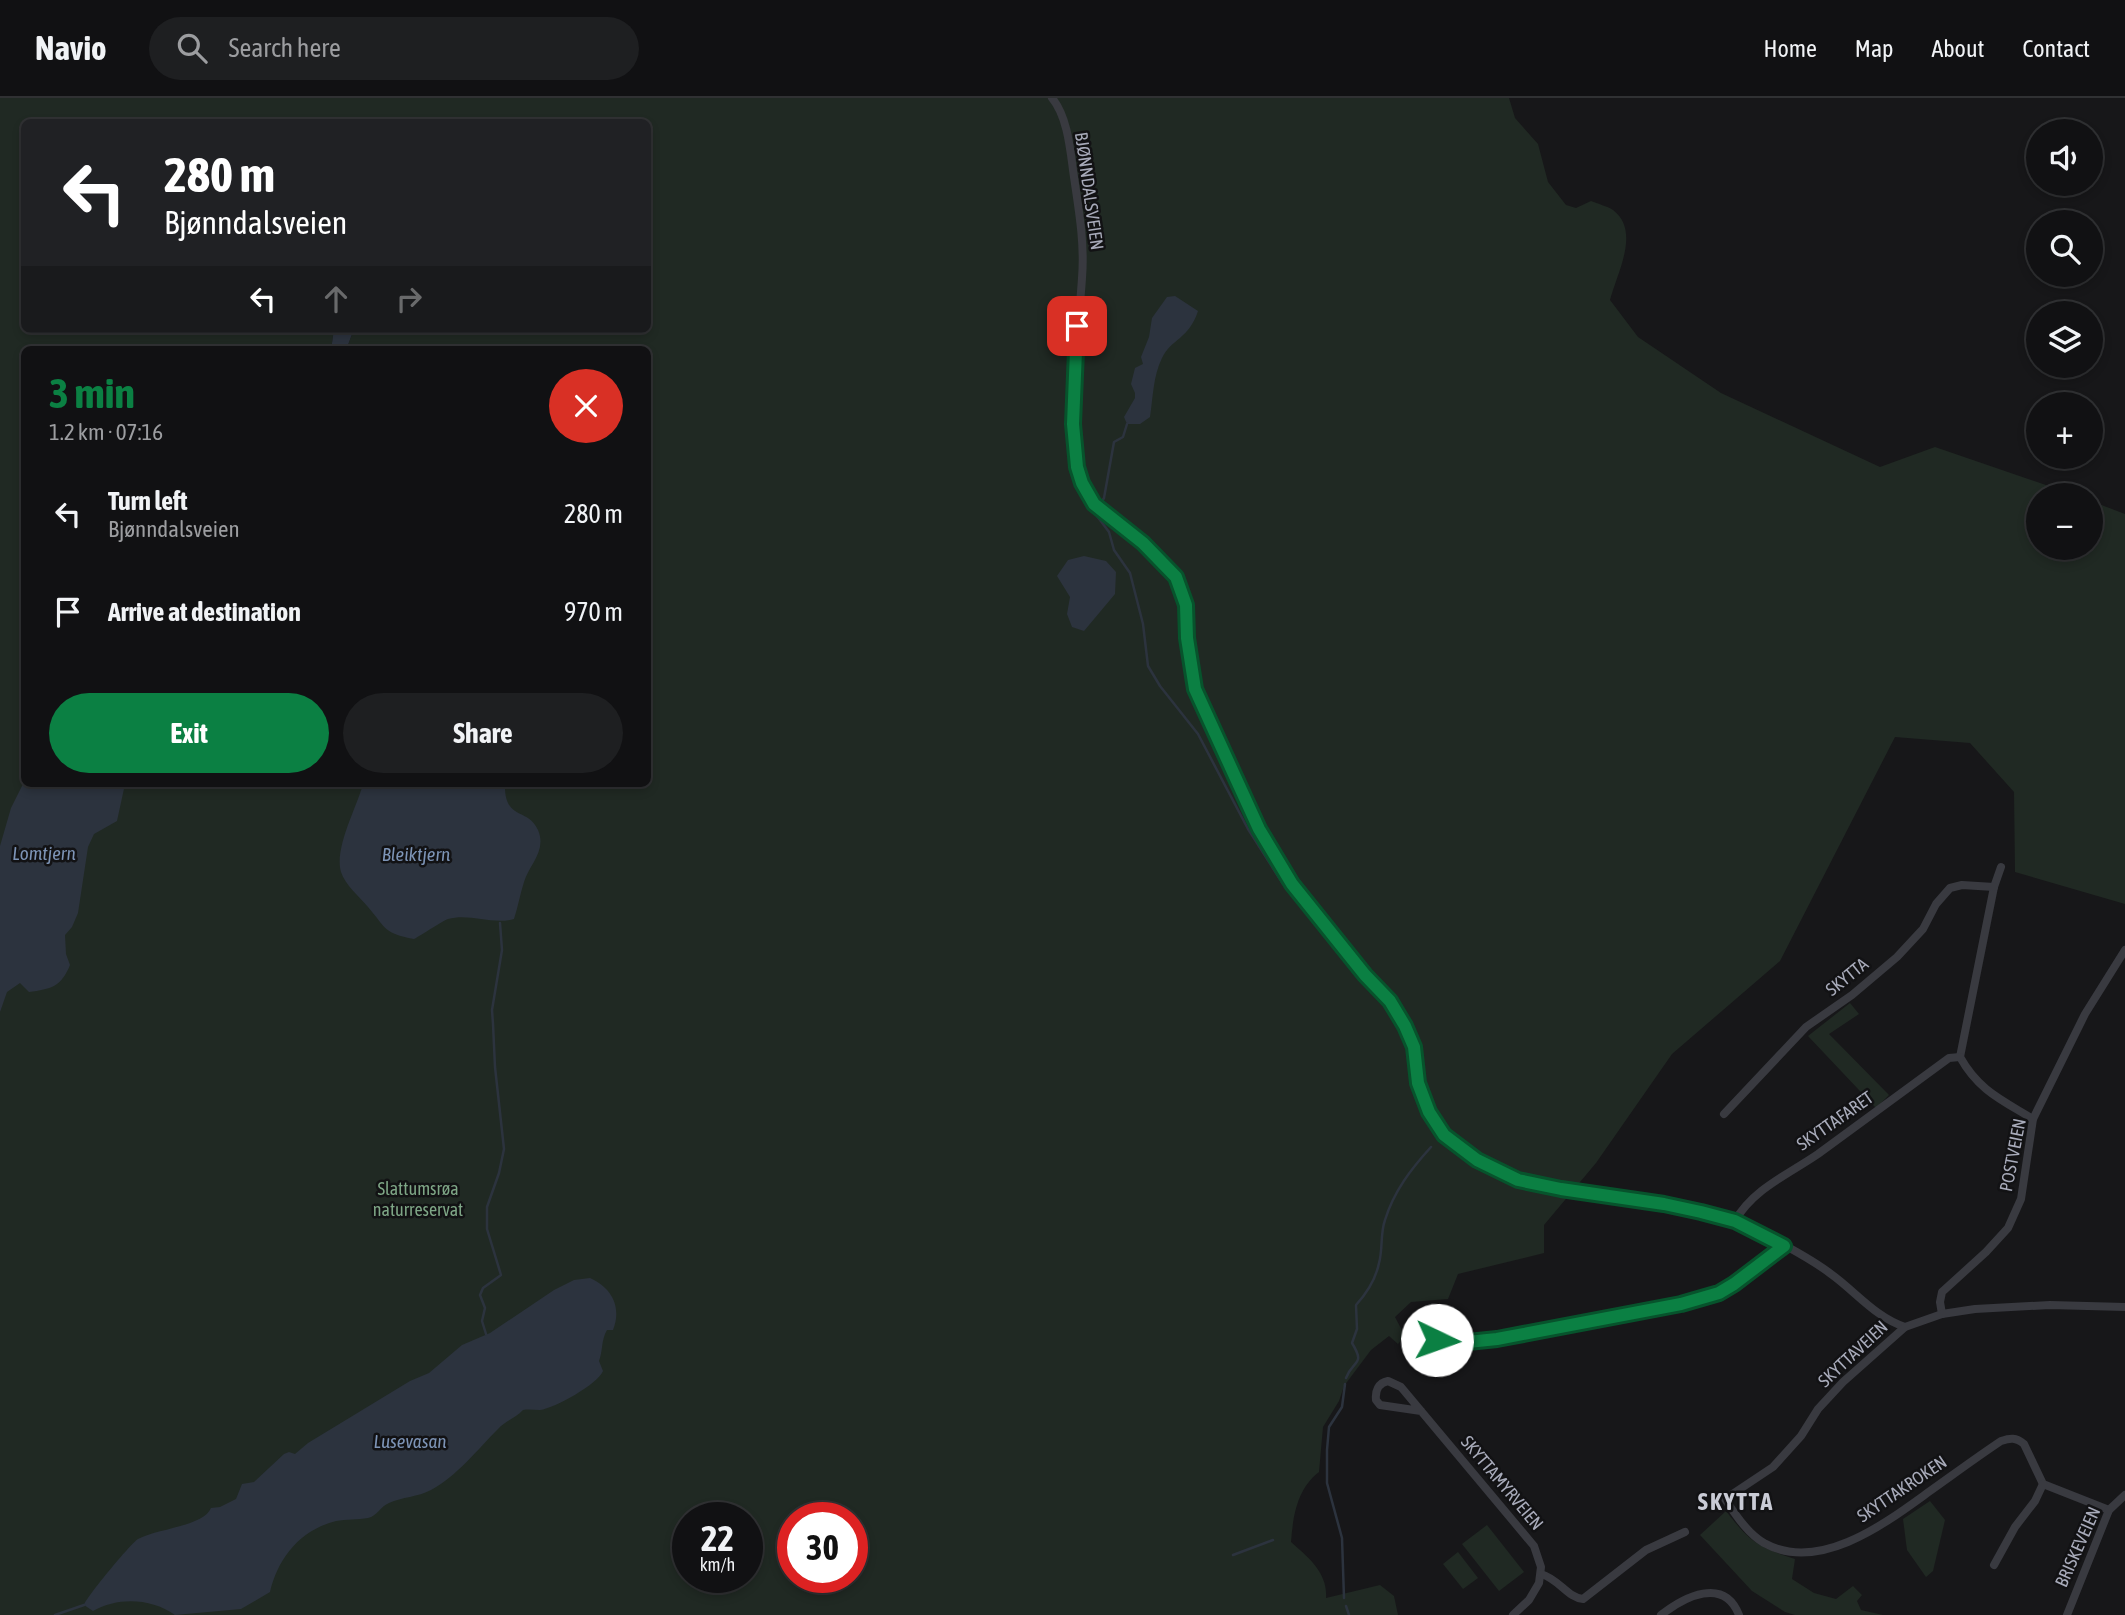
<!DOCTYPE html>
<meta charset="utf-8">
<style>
body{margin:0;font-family:"Asap Condensed",sans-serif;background:#1e1f21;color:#f1f3f6;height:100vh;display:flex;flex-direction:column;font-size:26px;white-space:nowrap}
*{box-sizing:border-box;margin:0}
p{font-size:23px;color:#9c9da0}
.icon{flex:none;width:38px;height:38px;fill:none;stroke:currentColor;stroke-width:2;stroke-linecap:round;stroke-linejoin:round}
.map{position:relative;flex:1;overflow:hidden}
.details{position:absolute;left:21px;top:248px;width:630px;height:441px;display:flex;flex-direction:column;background:#111113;border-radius:10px;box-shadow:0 4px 10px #0003,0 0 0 2px #303133}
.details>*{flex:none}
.top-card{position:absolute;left:21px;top:21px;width:630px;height:214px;border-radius:10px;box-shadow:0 4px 10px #0003,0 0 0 2px #303133;background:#202124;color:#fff;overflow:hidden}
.fabs{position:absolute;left:2026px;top:21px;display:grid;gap:14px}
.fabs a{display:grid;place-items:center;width:77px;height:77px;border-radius:50%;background:#111113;box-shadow:0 4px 10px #0003,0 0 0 2px #303133;font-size:35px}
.speed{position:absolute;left:672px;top:1404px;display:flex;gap:14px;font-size:35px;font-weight:700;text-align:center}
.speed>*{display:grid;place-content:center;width:91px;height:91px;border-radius:50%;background:#111113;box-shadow:0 4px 10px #0003,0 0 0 2px #303133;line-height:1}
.speed small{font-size:18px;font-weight:400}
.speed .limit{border:10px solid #d22;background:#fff;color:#111}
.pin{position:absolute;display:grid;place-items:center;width:60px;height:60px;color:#fff;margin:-30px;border-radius:14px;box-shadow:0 4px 10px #0006}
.me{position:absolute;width:77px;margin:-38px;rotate:93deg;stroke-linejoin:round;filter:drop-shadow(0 0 5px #0008)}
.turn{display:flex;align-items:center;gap:24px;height:147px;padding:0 28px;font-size:32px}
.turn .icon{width:91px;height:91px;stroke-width:2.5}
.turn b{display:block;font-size:49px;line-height:60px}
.lanes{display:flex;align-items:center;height:66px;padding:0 28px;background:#0003;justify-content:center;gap:35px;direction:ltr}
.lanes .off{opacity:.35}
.round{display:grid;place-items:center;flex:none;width:74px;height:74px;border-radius:37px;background:#1e1f21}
.overview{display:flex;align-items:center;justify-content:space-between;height:119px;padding:0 28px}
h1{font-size:42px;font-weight:700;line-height:52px;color:#0b8043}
.button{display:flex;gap:14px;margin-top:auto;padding:14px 28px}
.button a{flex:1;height:80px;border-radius:42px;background:#0b8043;color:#fff;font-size:28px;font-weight:700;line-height:80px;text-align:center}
.button a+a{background:#1e1f21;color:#f1f3f6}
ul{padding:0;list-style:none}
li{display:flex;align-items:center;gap:21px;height:98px;padding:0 28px}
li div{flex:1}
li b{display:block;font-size:26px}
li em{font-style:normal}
header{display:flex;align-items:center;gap:42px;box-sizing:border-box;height:98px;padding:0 35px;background:#111113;border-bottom:2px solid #303133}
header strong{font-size:33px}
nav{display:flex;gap:38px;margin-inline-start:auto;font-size:24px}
.search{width:490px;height:63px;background:#1e1f21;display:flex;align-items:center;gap:18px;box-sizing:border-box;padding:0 24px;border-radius:38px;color:#9c9da0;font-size:26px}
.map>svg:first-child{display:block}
.green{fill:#202923;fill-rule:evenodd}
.water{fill:#2c333e}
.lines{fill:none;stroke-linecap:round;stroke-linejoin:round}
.stream{stroke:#2c333e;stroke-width:2.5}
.street{stroke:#393a40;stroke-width:8}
.route-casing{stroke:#07532c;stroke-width:18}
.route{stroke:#0b8043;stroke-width:12}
.labels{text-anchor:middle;stroke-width:5;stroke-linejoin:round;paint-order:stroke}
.street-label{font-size:18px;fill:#a8abba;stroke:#121214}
.park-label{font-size:18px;fill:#7ea686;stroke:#121214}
.water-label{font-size:19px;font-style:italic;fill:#7d94b6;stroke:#121214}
.district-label{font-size:24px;font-weight:bold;letter-spacing:2px;fill:#c9cbd5;stroke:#121214}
</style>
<header>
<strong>Navio</strong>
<div class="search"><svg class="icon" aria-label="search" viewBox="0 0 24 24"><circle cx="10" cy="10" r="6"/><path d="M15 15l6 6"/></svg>Search here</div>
<nav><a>Home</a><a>Map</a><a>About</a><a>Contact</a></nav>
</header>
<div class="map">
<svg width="2125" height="1517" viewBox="0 0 2125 1517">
<rect width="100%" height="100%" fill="#171719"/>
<g class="green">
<path d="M 0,0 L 1509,0 L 1515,20 L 1538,46 L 1548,84 L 1566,107 L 1576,110 L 1591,103 C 1598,106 1607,108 1613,112 C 1641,133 1617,175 1610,202 L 1638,239 L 1721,295 L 1880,369 L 1935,349 L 2075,397 L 2039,397 L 2039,450 L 2091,450 L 2091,403 L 2125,416 L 2125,806 L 2015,774 L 2014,694 L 1970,645 L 1895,639 L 1780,863 L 1672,956 L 1596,1065 L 1544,1127 L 1544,1155 L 1458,1176 L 1448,1201 L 1411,1204 L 1395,1219 L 1405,1238 L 1398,1246 L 1389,1238 L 1371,1252 L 1344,1288 L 1339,1303 L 1323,1329 L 1319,1374 C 1297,1391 1293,1418 1291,1444 C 1308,1459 1328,1475 1326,1500 L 1380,1487 L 1394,1498 L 1398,1517 L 0,1517 ZM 24,24 L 648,24 L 648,231 L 354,231 L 346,252 L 648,252 L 648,686 L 24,686 L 24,252 L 331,252 L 334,231 L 24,231 ZM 688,1419 L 747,1419 L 747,1479 L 688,1479 ZM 793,1419 L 852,1419 L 852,1479 L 793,1479 Z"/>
<polygon points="1850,905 1859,916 1829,936 1889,997 1876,1010 1808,938"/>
<polygon points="1930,1403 1945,1422 1933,1473 1926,1479 1907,1452 1903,1421"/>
<path d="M 1726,1413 C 1750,1444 1758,1449 1795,1461 L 1792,1481 L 1814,1495 L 1836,1501 L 1853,1488 L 1862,1497 L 1857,1503 L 1861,1512 L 1883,1517 L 1795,1517 L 1785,1514 L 1752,1493 L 1700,1437 Z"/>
<polygon points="1487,1427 1524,1474 1499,1493 1462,1446"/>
<polygon points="1458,1454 1478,1480 1463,1491 1443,1466"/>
</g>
<g class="water">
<path d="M 1175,198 L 1198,213 C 1189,241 1171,241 1162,260 C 1153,278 1153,300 1150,319 L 1140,326 L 1127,326 L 1124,319 L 1135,300 L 1135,295 L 1131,286 L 1135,270 L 1143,266 L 1141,259 L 1149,239 L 1152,220 L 1167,199 Z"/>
<polygon points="334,231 354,231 346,252 331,252"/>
<polygon points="1084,458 1106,463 1116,474 1115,496 1084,533 1072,529 1067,516 1070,499 1057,478 1068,462"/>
<path d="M 24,684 L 24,686 L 125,686 L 117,723 L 94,736 L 88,749 L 78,815 L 72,829 L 65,837 L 66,856 L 70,867 C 61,889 51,891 29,894 L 20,885 L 7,894 L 0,914 L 0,748 L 11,710 Z"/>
<path d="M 363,686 L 505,686 C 504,723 528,709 538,732 C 547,753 529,767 524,784 C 520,796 518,809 514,821 C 492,827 470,815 448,821 C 442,823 422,837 414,841 C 383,835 387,831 368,809 C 360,799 345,787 341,774 C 334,750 357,709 363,686 Z"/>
<path d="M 590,1180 C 612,1190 622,1209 613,1232 L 607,1232 C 601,1242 603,1253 599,1263 L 603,1273 C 598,1286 555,1310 540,1312 C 534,1312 529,1311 523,1312 C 516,1320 505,1323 498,1331 C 477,1352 457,1378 431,1392 C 418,1399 402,1399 389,1405 C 381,1408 377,1418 368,1420 C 358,1422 346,1421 336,1423 C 300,1432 278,1460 270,1494 L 241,1511 L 175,1517 C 151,1500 118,1499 93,1513 L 84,1507 C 85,1501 131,1445 138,1441 C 156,1431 204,1428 211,1410 L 220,1409 L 236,1401 L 242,1386 L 254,1384 L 284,1356 L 289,1354 L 295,1356 L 308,1345 L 410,1283 L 429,1275 L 462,1247 L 490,1235 L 554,1192 L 574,1182 Z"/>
</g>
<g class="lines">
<g class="stream">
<polyline points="1101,405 1104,400 1114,344 1123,339 1127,326"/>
<polyline points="1097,418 1109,434 1114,452 1130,475 1143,526 1148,568 1160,588 1198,636 1248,731 1283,786"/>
<polyline points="486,1236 482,1223 485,1210 480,1197 483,1190 501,1177 487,1131 487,1109 499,1075 504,1051 495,969 493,926 492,912 502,852 500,825"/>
<path d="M 1346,1280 C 1353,1261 1366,1268 1352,1245 L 1357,1231 L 1356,1207 C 1366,1196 1376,1180 1379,1165 C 1383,1151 1380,1136 1385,1122 C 1394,1093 1411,1071 1431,1049"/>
<polyline points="1233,1457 1273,1442"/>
<polyline points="1344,1500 1342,1440 1327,1385 1327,1352 1329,1329 1342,1309 1345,1286"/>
<polyline points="1346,1508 1349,1517"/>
<polyline points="55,1517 84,1507"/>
</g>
<g class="street">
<path d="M 1052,0 C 1067,18 1070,49 1073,72 C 1078,108 1085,143 1082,180 C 1078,241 1068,302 1076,363 C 1085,425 1159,436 1180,490 C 1192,521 1185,556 1194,588 C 1201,612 1216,635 1226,657 C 1240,687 1251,720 1268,748 C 1295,793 1330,835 1364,875 C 1379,892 1394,907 1405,928 C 1416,948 1412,964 1418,984 C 1428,1024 1455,1052 1491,1070 C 1519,1085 1549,1089 1580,1093 C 1629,1101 1689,1104 1736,1123 C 1761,1134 1809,1159 1831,1176 C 1856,1194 1875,1219 1905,1229"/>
<path d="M 2001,769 L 1994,789 L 1960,959 C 1979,993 2002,1002 2033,1021"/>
<polyline points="1724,1016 1806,929 1852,897 1897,859 1923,831 1936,806 1950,790 1962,787 1994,789"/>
<path d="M 1735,1123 C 1753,1091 1789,1076 1818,1056 C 1862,1024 1905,992 1949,960 L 1960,959"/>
<polyline points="1942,1216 1940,1204 1942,1194 1986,1154 2008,1130 2021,1101 2033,1021 2085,916 2125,852"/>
<polyline points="1437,1242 1468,1244 1498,1241 1681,1206 1719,1195 1734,1186 1784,1148"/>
<path d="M 1421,1313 L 1380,1307 L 1376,1302 C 1375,1293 1378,1285 1388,1283 L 1401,1289 L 1534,1448 L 1541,1469 L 1539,1485 L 1529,1502 L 1513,1517"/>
<path d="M 2109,1412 L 2043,1386 L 2024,1346 C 2016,1339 2010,1340 2001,1343 C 1977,1359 1954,1376 1930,1393 C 1887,1424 1820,1476 1764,1445 C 1747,1435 1736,1417 1725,1401 L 1773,1369 L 1801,1338 L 1818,1311 L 1843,1284 L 1905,1229 L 1942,1216 L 1975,1211 L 2050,1207 L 2125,1209"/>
<polyline points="1994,1467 2015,1429 2035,1403 2043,1386"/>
<path d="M 1541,1476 C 1559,1481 1568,1500 1583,1501 L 1646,1452 L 1685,1434"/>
<path d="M 1661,1517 C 1684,1499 1724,1478 1739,1517"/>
<polyline points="2067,1517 2109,1412 2125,1397"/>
</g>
</g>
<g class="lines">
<g class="route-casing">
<polyline id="route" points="1077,228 1073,326 1077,369 1082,385 1094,406 1143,445 1176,479 1186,507 1187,540 1195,591 1259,731 1292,786 1365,877 1390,903 1405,928 1414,949 1418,985 1429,1014 1444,1037 1477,1062 1518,1082 1561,1091 1664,1106 1701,1114 1735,1123 1784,1148 1734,1186 1719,1195 1681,1206 1497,1241 1468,1244 1437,1242"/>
</g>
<use href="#route" class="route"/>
</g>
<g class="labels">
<g class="street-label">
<text transform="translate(1089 93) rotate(82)" y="6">BJØNNDALSVEIEN</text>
<text transform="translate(1847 879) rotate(-39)" y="6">SKYTTA</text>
<text transform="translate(1835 1023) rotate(-35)" y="6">SKYTTAFARET</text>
<text transform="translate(2013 1057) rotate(-79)" y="6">POSTVEIEN</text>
<text transform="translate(1853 1256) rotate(-43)" y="6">SKYTTAVEIEN</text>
<text transform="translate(1502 1385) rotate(50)" y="6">SKYTTAMYRVEIEN</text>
<text transform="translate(1902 1391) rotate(-34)" y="6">SKYTTAKROKEN</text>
<text transform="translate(2078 1449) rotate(-66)" y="6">BRISKEVEIEN</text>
</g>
<g class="park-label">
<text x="418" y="1097">Slattumsrøa<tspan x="418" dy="21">naturreservat</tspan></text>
</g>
<g class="water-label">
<text x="44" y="762">Lomtjern</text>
<text x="416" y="763">Bleiktjern</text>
<text x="410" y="1350">Lusevasan</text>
</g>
<g class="district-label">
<text x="1736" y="1412">SKYTTA</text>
</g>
</g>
</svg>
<div class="fabs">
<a><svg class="icon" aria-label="sound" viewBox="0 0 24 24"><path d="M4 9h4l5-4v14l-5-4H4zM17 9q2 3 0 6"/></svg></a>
<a><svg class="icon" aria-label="search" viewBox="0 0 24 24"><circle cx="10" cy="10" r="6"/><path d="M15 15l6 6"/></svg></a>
<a><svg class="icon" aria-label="layers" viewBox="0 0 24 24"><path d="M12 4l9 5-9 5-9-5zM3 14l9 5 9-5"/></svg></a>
<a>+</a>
<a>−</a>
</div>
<div class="speed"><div>22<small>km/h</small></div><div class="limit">30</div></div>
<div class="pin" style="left:1077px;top:228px;background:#d93025"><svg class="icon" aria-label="arrive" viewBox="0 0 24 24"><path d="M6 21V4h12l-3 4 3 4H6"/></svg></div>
<svg class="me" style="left:1437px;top:1242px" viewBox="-20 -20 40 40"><circle r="19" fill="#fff"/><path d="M0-13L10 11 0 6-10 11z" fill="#0b8043"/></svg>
<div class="top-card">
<div class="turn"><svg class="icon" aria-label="left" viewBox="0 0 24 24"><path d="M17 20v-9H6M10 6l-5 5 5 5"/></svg><div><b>280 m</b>Bjønndalsveien</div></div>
<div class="lanes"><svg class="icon" aria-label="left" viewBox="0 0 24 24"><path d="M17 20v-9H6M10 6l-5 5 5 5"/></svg><svg class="icon off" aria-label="ahead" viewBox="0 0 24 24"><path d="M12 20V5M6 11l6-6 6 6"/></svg><svg class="icon off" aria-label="right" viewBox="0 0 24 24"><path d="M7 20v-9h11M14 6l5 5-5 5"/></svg></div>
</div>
<section class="details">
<div class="overview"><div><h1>3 min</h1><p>1.2 km · 07:16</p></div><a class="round" style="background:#d93025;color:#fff"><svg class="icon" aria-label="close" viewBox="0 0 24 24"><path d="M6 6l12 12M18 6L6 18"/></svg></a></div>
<ul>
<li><svg class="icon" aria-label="left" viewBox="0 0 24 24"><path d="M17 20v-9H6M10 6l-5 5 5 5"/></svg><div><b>Turn left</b><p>Bjønndalsveien</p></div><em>280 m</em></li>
<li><svg class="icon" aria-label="arrive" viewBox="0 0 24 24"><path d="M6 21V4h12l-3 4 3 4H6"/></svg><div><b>Arrive at destination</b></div><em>970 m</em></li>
</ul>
<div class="button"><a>Exit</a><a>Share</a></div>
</section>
</div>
